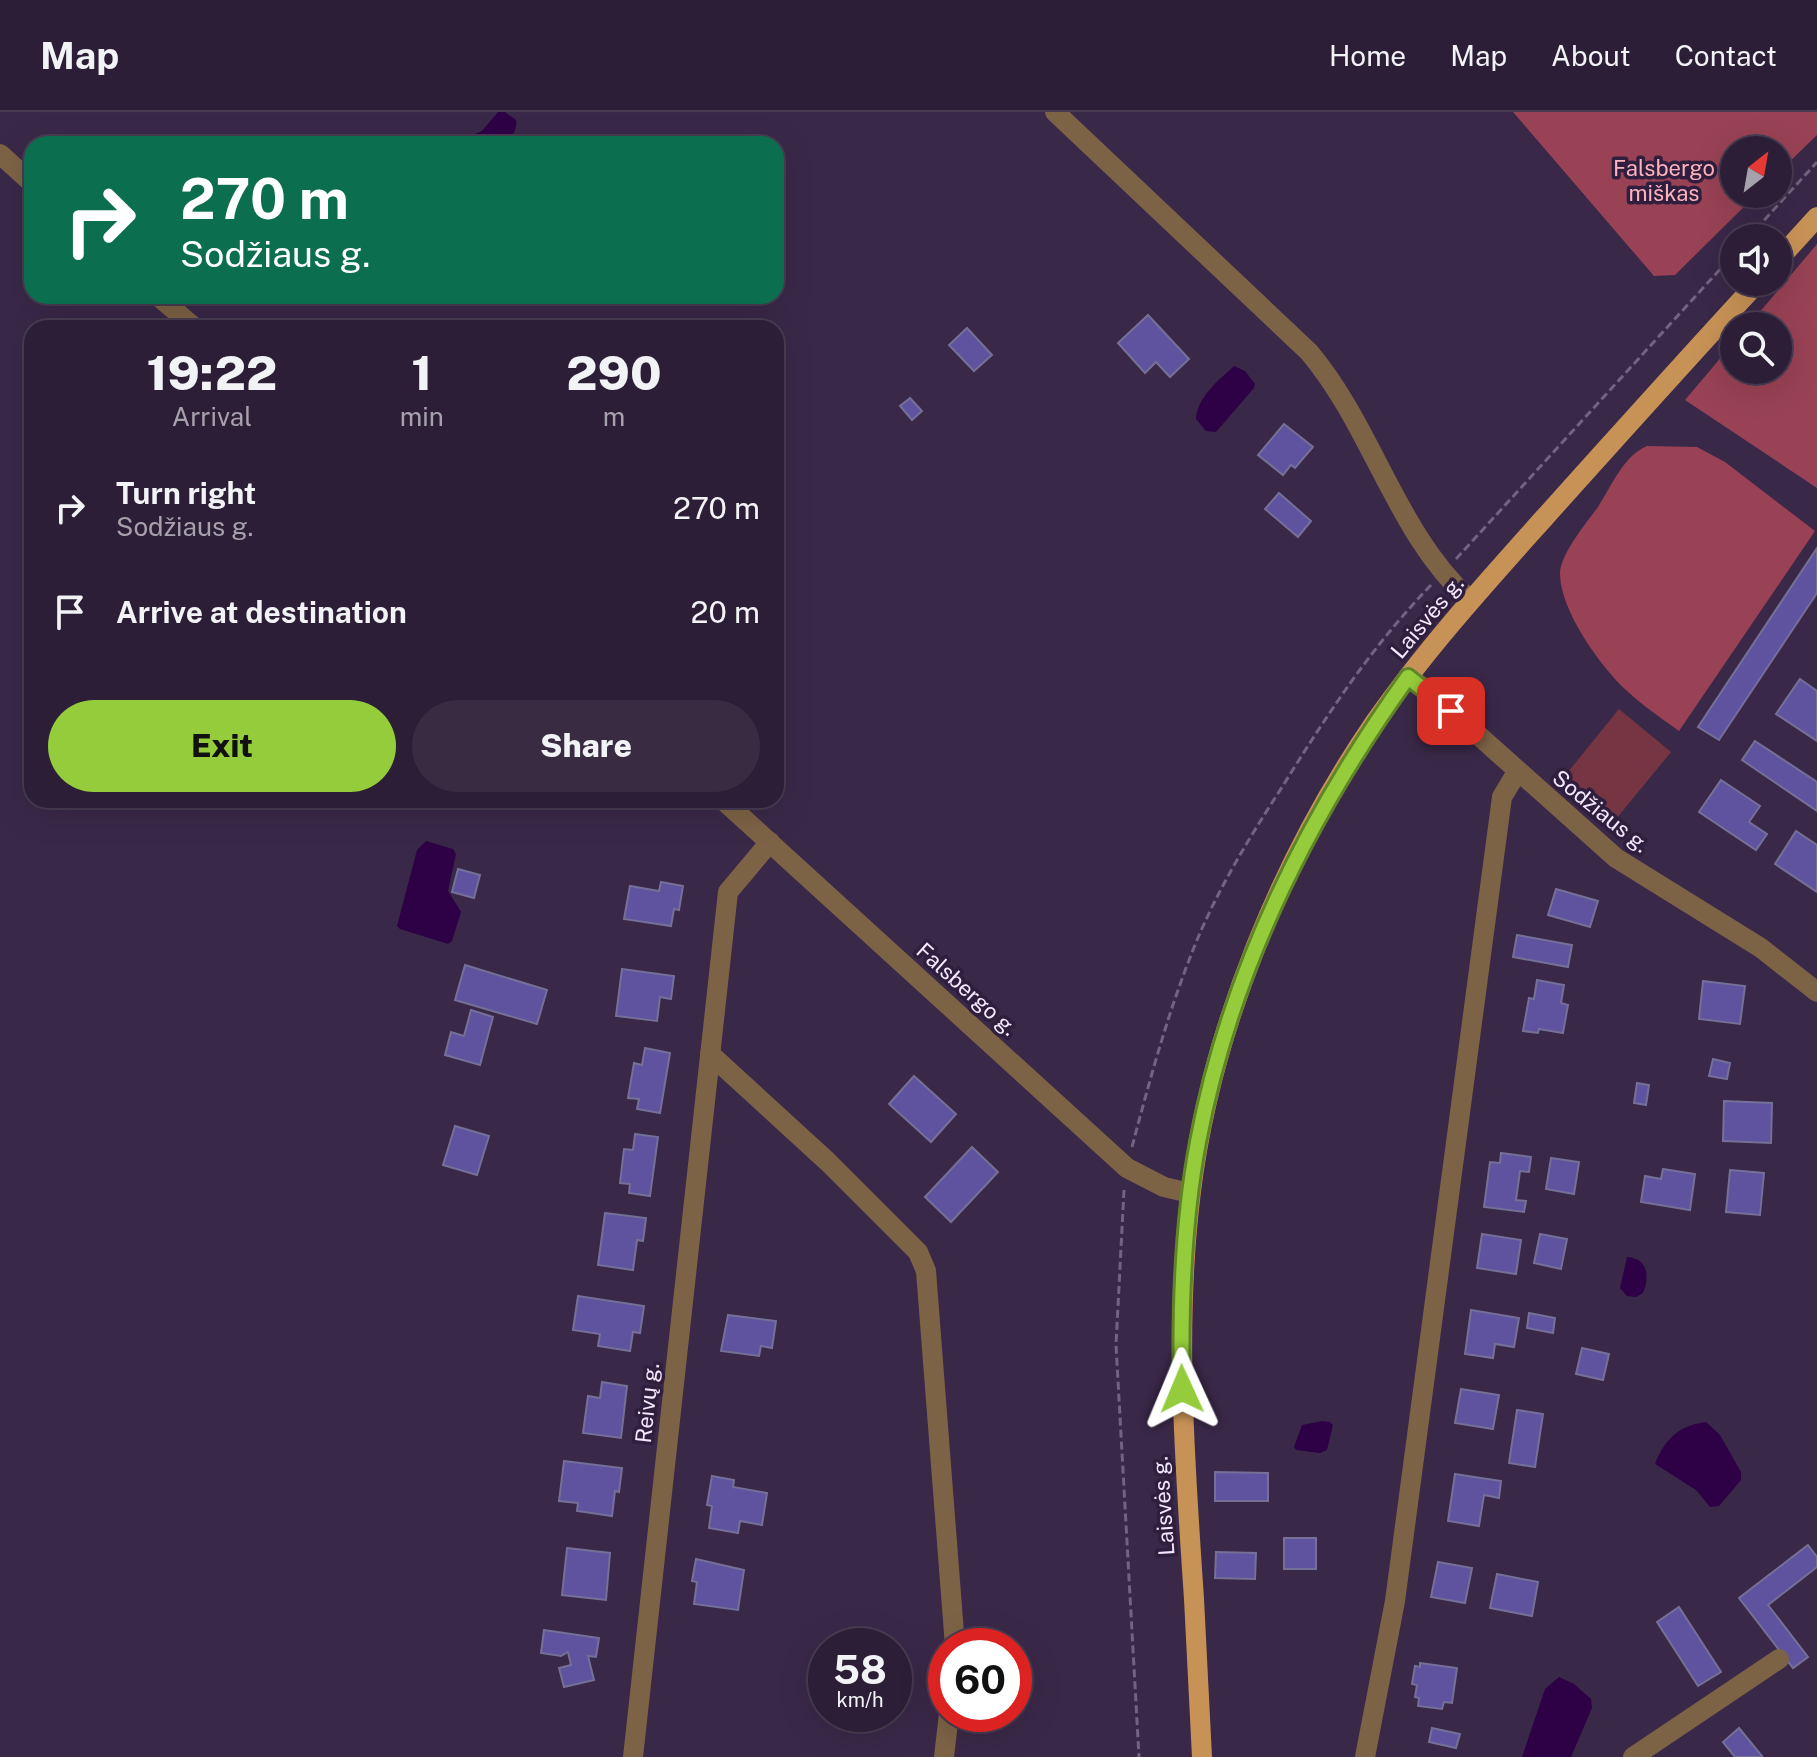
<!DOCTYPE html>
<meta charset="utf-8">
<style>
body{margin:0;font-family:"Public Sans",sans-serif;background:#382b42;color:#f1f3f6;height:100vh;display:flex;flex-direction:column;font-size:30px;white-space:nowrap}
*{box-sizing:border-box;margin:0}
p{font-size:26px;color:#a6a2ad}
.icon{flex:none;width:44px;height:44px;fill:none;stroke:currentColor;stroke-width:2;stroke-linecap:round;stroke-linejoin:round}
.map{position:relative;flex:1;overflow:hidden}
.sheet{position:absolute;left:24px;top:208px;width:760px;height:488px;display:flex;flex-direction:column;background:#2c1e36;border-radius:24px;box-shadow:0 8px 32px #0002,0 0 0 2px #483c51}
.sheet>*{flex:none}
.hud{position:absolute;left:24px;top:24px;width:760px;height:168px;border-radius:24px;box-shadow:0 8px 32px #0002,0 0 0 2px #483c51;background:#0b6e4f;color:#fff;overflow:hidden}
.needle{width:52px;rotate:31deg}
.fabs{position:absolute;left:1720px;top:24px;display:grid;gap:16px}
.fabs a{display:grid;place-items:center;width:72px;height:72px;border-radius:50%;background:#2c1e36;box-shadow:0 8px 32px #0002,0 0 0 2px #483c51;font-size:40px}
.speed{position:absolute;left:808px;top:1516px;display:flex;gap:16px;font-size:40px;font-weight:700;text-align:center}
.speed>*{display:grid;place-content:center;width:104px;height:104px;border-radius:50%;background:#2c1e36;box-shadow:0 8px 32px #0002,0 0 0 2px #483c51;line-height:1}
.speed small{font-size:20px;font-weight:400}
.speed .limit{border:12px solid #d22;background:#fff;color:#111}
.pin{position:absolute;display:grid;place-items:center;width:68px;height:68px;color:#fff;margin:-34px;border-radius:16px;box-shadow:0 4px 12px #0006}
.me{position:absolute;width:88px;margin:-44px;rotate:359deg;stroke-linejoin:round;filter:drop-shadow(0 0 6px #0008)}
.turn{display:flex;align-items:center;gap:28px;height:168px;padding:0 24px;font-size:36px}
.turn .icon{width:104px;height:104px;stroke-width:2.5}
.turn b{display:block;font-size:56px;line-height:68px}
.eta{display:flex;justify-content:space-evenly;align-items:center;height:136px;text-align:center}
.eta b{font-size:48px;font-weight:800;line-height:56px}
.primary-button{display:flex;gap:16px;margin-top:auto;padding:16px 24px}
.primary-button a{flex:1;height:92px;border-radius:48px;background:#94cc3c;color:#111;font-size:32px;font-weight:800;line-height:92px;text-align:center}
.primary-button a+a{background:#382b42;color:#f1f3f6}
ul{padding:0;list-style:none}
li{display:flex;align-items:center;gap:24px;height:104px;padding:0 24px}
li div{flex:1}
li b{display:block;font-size:30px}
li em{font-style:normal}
header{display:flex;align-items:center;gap:48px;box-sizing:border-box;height:112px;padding:0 40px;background:#2c1e36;border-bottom:2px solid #483c51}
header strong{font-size:38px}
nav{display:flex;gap:44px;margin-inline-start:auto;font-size:28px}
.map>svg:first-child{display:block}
.green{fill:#763542}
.forest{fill:#994255}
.water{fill:#2e0046}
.building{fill:#5f539f;stroke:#747097;stroke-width:2}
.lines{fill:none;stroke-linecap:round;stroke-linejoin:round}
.path{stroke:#736380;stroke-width:3;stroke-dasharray:8 4;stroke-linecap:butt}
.street{stroke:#7d6346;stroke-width:20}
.primary{stroke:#c79256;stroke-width:20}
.route-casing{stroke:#608527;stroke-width:20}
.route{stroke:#94cc3c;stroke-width:14}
.labels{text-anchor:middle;stroke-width:7;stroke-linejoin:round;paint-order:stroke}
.park-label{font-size:22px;fill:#fdb2be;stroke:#2f1e3d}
.street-label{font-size:22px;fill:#f3e8fd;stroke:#2f1e3d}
</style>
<header>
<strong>Map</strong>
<nav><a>Home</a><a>Map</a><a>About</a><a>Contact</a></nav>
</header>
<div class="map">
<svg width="1817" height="1645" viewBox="0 0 1817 1645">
<rect width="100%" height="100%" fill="#3a2848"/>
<polygon class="green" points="1619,597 1671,640 1616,707 1564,665"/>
<g class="forest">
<polygon points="1513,0 1817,0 1817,23 1778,61 1778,38 1734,38 1734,82 1757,82 1675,163 1654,164"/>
<polygon points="1817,132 1817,376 1685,288 1734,230 1734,258 1778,258 1778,214 1748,214"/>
<path d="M 1647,334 L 1697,335 L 1725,350 L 1815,419 L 1679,619 C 1661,606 1642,593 1626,578 C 1600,554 1561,499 1560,463 C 1559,444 1586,411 1598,395 C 1611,375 1624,343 1647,334 Z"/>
</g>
<g class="water">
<path d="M 498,0 L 505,0 L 516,8 C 518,16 511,26 507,32 L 474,32 L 473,23 L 482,19 Z"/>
<path d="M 1234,254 L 1245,259 L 1255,272 L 1254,276 L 1216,320 L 1206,319 L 1196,307 C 1197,285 1219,268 1234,254 Z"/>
<polygon points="426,729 453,737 456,742 448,779 461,800 452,829 448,832 400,817 397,814 417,738"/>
<path d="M 1627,1145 C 1648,1146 1650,1165 1643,1181 L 1636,1185 L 1627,1184 L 1620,1176 Z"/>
<polygon points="1322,1309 1330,1310 1333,1313 1327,1338 1320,1341 1296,1338 1294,1335 1302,1313"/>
<path d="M 1706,1310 L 1720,1323 L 1741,1360 L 1741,1368 L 1719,1394 L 1710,1395 L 1696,1378 L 1655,1352 C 1664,1328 1679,1313 1706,1310 Z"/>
<polygon points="1559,1565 1574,1572 1591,1587 1592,1596 1571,1645 1522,1645 1545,1577"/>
</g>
<g class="building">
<polygon points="1148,203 1189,247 1170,265 1156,250 1145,261 1118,231"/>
<polygon points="967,216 992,243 974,259 949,233"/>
<polygon points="910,286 922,299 912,308 900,294"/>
<polygon points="1284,312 1313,335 1295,356 1291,353 1283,363 1258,343"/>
<polygon points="1279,381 1311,409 1298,425 1265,397"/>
<polygon points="1817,436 1817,481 1719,628 1698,615"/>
<polygon points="1800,567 1817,579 1817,629 1776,602"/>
<polygon points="1755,629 1817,670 1817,699 1742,648"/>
<polygon points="1721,668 1760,694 1749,710 1767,722 1756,738 1699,700"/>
<polygon points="1796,719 1817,733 1817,780 1775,752"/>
<polygon points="458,757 480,763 474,786 452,780"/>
<polygon points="661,770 683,774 679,798 674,797 671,814 624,807 630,774 659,779"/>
<polygon points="1556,777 1598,789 1590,815 1548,803"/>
<polygon points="1517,823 1572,833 1568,855 1513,845"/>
<polygon points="465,853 547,878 537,912 455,888"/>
<polygon points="622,857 674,864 671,887 660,885 657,909 616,904"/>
<polygon points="1537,868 1564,873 1561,891 1568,893 1563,921 1539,917 1538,921 1523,919 1529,886 1534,887"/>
<polygon points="1703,869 1745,874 1740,912 1699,907"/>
<polygon points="471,898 493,905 480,953 445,943 451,920 464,924"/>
<polygon points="645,936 670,941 660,1001 637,997 639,987 628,986 634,951 642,953"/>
<polygon points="1713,947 1730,951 1727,967 1709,964"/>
<polygon points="914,964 956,1002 931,1030 889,992"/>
<polygon points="1637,971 1649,973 1646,993 1634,991"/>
<polygon points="1724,989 1772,991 1771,1031 1723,1029"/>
<polygon points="455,1014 489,1024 477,1063 443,1053"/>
<polygon points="635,1022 658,1025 650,1084 629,1081 630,1072 620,1071 624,1037 633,1038"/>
<polygon points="972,1035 998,1060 951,1110 925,1085"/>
<polygon points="1501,1041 1531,1045 1529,1060 1520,1059 1516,1088 1526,1089 1524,1100 1484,1095 1490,1050 1500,1051"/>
<polygon points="1551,1046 1579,1050 1574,1082 1546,1077"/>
<polygon points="1663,1057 1695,1062 1690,1098 1641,1090 1645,1064 1661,1067"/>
<polygon points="1730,1058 1764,1061 1760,1103 1726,1100"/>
<polygon points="605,1101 646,1106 643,1129 637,1128 633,1158 598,1153"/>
<polygon points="1482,1122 1521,1128 1516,1162 1477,1156"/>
<polygon points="1540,1122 1567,1127 1561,1157 1534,1151"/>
<polygon points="578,1184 644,1194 640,1221 633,1220 630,1239 598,1234 600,1222 573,1218"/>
<polygon points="1471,1198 1519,1206 1514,1235 1495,1232 1493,1246 1465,1242"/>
<polygon points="1529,1201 1555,1206 1553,1221 1527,1216"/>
<polygon points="728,1203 776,1209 772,1236 761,1234 759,1244 721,1239"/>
<polygon points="1582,1236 1609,1242 1603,1268 1576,1262"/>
<polygon points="602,1270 627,1274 621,1326 583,1321 588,1284 600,1286"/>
<polygon points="1461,1277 1499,1283 1493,1317 1455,1311"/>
<polygon points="1517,1298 1543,1302 1535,1355 1509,1351"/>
<polygon points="564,1349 622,1356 619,1380 615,1379 612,1404 577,1399 578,1391 559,1389"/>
<polygon points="1215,1360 1268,1361 1268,1389 1215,1389"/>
<polygon points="1455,1362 1501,1369 1499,1386 1484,1383 1479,1414 1448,1409"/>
<polygon points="712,1364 734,1368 733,1375 767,1381 762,1413 740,1409 738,1421 709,1416 712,1394 707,1393"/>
<rect x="1284" y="1426" width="32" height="31"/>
<polygon points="1808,1433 1817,1445 1817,1455 1768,1493 1808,1545 1793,1556 1739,1486"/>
<polygon points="567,1436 610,1441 606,1488 562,1483"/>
<polygon points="1216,1440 1256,1441 1255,1467 1215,1466"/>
<polygon points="696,1447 744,1458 738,1498 694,1492 697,1470 692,1469"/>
<polygon points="1438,1450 1472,1456 1465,1491 1431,1485"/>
<polygon points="1497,1462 1538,1470 1532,1504 1490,1496"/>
<polygon points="1679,1495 1721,1560 1698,1574 1657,1510"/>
<polygon points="544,1518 599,1526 596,1545 588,1544 594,1568 564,1575 559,1556 571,1553 568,1540 561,1544 541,1541"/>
<polygon points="1420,1551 1457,1556 1452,1591 1444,1590 1442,1597 1418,1594 1419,1586 1415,1585 1417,1573 1412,1572 1415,1554 1420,1555"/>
<polygon points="1432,1616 1460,1622 1456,1636 1429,1630"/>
<polygon points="1739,1616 1762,1644 1762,1645 1735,1645 1723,1630"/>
</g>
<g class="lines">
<g class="path">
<polyline points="1748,126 1817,50"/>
<polyline points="1456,447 1734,142"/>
<path d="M 1132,1035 C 1151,963 1171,889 1200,821 C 1223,768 1253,720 1284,672 C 1328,601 1373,533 1431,473"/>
<polyline points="1124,1078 1116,1233 1139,1645"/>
</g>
<g class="street">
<path d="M 1055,0 L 1309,240 C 1373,316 1396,421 1470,488"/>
<polyline points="0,42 32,71"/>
<polyline points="158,184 195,216"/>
<polyline points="1408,565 1431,581 1616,746 1761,836 1817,880"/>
<polyline points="723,688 1127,1056 1164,1075 1190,1081"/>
<polyline points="710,942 828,1050 918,1140 926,1159 955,1534"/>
<polyline points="633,1645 728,780 770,730"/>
<polyline points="944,1645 949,1602"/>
<polyline points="1365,1645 1395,1489 1502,685 1517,660"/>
<polyline points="1633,1645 1779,1547"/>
</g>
<g class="primary">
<polyline points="1778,148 1817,105"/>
<path d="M 1202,1645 C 1199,1592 1197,1539 1194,1487 C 1185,1351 1174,1215 1191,1079 C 1211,917 1283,744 1375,610 C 1426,537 1486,471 1545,405 C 1616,326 1686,248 1758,170"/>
</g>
</g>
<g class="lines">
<g class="route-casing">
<path id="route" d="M 1182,1277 C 1180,1195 1183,1110 1198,1030 C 1230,860 1308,704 1408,565 L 1451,599"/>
</g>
<use href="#route" class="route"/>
</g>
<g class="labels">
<g class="park-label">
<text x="1664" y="64">Falsbergo<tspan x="1664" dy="25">miškas</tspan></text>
</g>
<g class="street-label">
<text transform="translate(1427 505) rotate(-50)" y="8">Laisvės g.</text>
<text transform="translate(1601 699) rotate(39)" y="8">Sodžiaus g.</text>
<text transform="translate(967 877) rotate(42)" y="8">Falsbergo g.</text>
<text transform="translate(647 1291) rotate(-84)" y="8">Reivų g.</text>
<text transform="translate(1163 1394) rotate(-94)" y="8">Laisvės g.</text>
</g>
</g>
</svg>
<div class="fabs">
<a><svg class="needle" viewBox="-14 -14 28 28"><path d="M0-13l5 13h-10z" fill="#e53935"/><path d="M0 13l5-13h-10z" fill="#a6a2ad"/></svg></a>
<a><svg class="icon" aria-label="sound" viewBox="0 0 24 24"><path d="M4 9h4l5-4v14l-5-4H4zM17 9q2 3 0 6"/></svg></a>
<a><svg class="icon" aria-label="search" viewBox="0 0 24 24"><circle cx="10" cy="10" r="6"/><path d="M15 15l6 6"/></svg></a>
</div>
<div class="speed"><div>58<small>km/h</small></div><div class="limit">60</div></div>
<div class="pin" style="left:1451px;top:599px;background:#d93025"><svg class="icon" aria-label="arrive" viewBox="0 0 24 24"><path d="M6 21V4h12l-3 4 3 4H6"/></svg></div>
<svg class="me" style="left:1182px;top:1277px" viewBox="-20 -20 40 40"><path d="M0-17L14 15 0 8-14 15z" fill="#94cc3c" stroke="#fff" stroke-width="4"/></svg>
<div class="hud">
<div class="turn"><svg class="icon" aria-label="right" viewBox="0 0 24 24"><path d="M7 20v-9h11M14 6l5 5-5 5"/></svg><div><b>270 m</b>Sodžiaus g.</div></div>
</div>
<section class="sheet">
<div class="eta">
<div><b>19:22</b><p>Arrival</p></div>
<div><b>1</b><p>min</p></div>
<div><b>290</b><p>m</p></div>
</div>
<ul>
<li><svg class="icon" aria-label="right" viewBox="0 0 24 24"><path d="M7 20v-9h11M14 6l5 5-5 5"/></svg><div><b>Turn right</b><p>Sodžiaus g.</p></div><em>270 m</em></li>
<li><svg class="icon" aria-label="arrive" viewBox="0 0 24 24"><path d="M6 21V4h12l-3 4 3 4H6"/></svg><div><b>Arrive at destination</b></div><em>20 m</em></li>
</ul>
<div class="primary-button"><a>Exit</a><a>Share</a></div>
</section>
</div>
